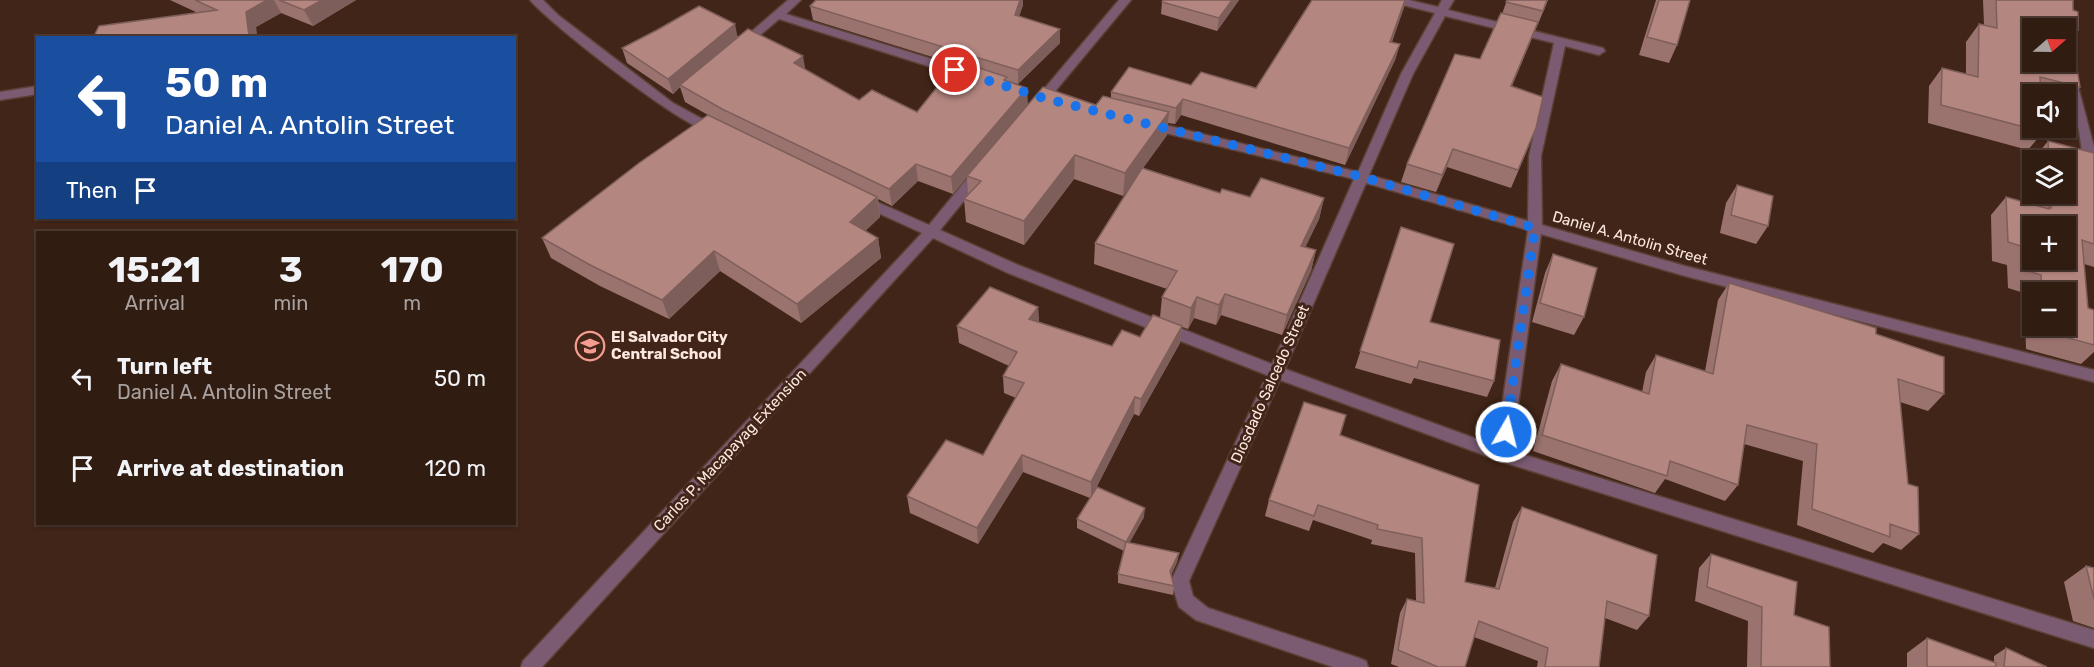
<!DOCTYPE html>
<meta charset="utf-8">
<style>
body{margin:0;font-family:Rubik,sans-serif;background:#39251b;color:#f1f3f6;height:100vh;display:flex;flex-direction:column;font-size:22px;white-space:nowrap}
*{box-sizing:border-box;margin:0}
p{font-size:20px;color:#a8a19f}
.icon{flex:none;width:33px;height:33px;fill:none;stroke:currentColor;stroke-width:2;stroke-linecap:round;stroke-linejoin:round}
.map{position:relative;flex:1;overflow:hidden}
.details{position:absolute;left:36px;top:231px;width:480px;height:294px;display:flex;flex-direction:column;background:#311c12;border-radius:0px;box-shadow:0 2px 4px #0004,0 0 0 2px #4c3a32}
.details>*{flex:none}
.top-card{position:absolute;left:36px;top:36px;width:480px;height:183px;border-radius:0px;box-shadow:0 2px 4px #0004,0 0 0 2px #4c3a32;background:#1a4fa0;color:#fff;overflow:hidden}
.needle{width:39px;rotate:70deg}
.tools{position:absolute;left:2022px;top:18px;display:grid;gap:12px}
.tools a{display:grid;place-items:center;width:54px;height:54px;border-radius:0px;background:#311c12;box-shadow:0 2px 4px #0004,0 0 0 2px #4c3a32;font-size:30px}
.pin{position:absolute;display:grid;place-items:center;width:51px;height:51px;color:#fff;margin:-26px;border:3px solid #fff;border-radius:50%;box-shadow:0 2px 6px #0007}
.me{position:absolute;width:66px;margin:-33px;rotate:8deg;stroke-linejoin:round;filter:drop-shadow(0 0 4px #0008)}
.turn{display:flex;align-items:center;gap:21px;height:126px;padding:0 30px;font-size:27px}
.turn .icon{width:78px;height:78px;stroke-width:2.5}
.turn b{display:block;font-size:42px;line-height:51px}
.then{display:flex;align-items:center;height:57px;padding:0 30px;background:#0003;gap:12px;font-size:22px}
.eta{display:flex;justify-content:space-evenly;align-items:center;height:102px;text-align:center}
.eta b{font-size:36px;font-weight:700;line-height:42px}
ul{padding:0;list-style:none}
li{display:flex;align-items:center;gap:18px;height:90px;padding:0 30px}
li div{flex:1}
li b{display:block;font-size:22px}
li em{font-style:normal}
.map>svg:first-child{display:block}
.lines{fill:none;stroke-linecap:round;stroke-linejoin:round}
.minor-casing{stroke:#5b4034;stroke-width:3}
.minor{fill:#7a5b72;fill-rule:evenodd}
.wall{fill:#9b736e;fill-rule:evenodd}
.shaded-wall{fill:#7e5e5a}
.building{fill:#b48680;stroke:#7e5e5a;stroke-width:1.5;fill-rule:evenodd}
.route{stroke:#1a73e8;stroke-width:10;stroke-dasharray:0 18}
.labels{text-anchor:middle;stroke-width:6;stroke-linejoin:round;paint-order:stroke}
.street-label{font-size:15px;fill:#fce8e0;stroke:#412518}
.poi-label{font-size:15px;font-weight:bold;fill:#fce8e0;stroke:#412518;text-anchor:start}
</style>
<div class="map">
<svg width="2094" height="667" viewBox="0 0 2094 667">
<rect width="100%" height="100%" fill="#412518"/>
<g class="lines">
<g class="minor-casing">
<g id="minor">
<path d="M 530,0 L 543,0 L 558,15 L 673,103 L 719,128 L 721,131 L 719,134 C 697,140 549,23 530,0 Z"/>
<polygon points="788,0 801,0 786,14 974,72 976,75 970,79 966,78 779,19 745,48 737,48 737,44"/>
<polygon points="1119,0 1131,0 1042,107 1034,107 1032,104 1034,101"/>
<path d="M 1389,0 L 1409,0 L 1438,7 L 1442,0 L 1454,0 L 1448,10 L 1603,48 L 1605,51 L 1599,55 L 1565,46 L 1541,156 L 1542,225 L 1685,266 L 2094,370 L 2094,382 L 1685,276 L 1541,234 L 1512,451 L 2094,630 L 2094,648 L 1503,462 L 1280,380 L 1189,581 L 1193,596 L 1208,608 L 1359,658 L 1366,661 L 1368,667 L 1333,667 L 1196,620 L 1179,607 L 1171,581 L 1267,375 L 1008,273 L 933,238 L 542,667 L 521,667 L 523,661 L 922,233 L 856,203 L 854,200 L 856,197 L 866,197 L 929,225 L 975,169 L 985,169 L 987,172 L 985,175 L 940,230 L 1018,265 L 1272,364 L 1354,179 L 1149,129 L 1143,125 L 1149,121 L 1358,172 L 1401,74 L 1435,13 L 1391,2 ZM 1445,16 L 1554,43 L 1529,156 L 1528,221 L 1369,175 L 1413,74 ZM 1366,183 L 1528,230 L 1496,446 L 1285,369 Z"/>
<polygon points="2069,71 2075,75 2094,147 2094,191 2087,187 2079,131 2063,75"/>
<polygon points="38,86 38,94 0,100 0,92"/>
</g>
</g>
<use href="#minor" class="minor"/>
</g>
<g class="wall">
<polygon points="170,0 356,0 313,26 281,13 256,27 257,38 93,38 198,13"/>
<polygon points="1163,0 1239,0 1217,31 1161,14 1162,2"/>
<polygon points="1312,0 1406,0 1392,42 1400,44 1395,60 1345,165 1181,115 1175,124 1168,123 1167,135 1143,168 1220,193 1250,197 1324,198 1319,219 1305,247 1316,250 1311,271 1282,335 1221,315 1216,325 1194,318 1188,329 1182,327 1180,343 1139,416 1134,414 1094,492 1144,517 1129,543 1179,553 1177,562 1171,575 1174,586 1173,595 1118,583 1118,574 1124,551 1077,528 1077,519 1090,498 1023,472 978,544 910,513 907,496 983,455 1016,398 1004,393 1003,376 1009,366 959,343 957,326 1038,307 1039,323 1112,346 1140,337 1160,317 1162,297 1167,289 1094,264 1095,243 1136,178 1123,196 1074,179 1024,245 966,222 964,199 968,195 967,177 953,194 918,181 892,206 878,199 880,217 865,231 878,238 881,258 801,323 720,271 669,319 600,286 551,258 542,238 708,115 685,102 680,87 673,94 627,63 622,48 738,36 806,70 859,100 917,112 955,64 813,20 810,6 1023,5 1019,16 1060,43 1018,84 1008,81 1008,82 1028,105 1096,105 1111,98 1111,92 1191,85 1256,88"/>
<polygon points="1507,0 1548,0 1512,86 1529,146 1511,188 1447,167 1436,192 1401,182 1407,164 1480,59 1502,14"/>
<polygon points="1656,0 1690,0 1677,45 1669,63 1639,55"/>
<polygon points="1983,0 2073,0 2073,10 2078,30 2075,34 2073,44 2080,87 2066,104 2066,94 2032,94 2043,132 2028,150 1928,123 1929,86 1942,68 1966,74 1966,42 1979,24 1984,25"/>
<path d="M 2048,141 L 2094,153 L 2094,267 L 2084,264 L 2088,308 L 2094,310 L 2094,352 L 2081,364 L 2026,349 L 2024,293 L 2008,288 L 2007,265 L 1992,261 L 1991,215 L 2006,197 L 2034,205 L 2034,194 L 2066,194 L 2066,160 L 2033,160 ZM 2032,292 L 2066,292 L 2066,326 L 2032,326 Z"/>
<polygon points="1737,185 1768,226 1756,244 1720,233 1726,203"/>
<polygon points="1401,227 1430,322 1494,381 1487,397 1414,378 1411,384 1355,368"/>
<polygon points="1553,254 1584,317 1574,335 1532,322 1545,273"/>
<polygon points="1729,283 1876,334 1944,394 1928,411 1900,402 1908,484 1919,534 1901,550 1883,543 1873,553 1797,525 1803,461 1744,444 1738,485 1725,501 1665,479 1655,493 1533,451 1552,381 1561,364 1642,392 1646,372 1656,355 1705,371 1718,300"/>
<polygon points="1340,435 1465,582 1495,588 1513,522 1522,507 1649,616 1637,630 1605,618 1599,667 1537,667 1538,661 1474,637 1465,667 1399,667 1391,664 1400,613 1407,599 1416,601 1415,553 1371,544 1372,540 1313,520 1309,531 1265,516 1269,500"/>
<polygon points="1711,554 1794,615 1830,667 1747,667 1748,621 1695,601 1699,568"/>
<polygon points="2086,566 2094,568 2094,628 2073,621 2064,582"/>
<polygon points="1927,638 1994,663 1994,656 2006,648 2047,667 1907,667 1907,653"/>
</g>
<g class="shaded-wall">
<polygon points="267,0 274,0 281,13 256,27 257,38 236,38 246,12"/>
<polygon points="322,0 356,0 313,26 304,10"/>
<polygon points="1020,0 1023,0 1023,5 1015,29 1015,15"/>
<polygon points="1232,0 1239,0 1217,31 1219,18"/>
<polygon points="1405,0 1406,0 1404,8 1386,58 1390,42"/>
<polygon points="1547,0 1548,0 1536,29 1543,11"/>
<polygon points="1538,22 1531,40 1504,103 1511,86"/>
<polygon points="735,24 738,39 680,85 680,87 673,94 668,79"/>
<polygon points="1060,29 1060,43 1018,84 1018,70"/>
<polygon points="1400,44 1395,60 1345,165 1349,148"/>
<polygon points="803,56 806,73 794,63"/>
<polygon points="1027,88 1028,105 953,194 951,177"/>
<polygon points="1183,99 1181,115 1175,124 1176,108"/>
<polygon points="1169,112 1167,135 1123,196 1125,173"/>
<polygon points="1453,149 1447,167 1436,192 1442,175"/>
<polygon points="1075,155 1074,179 1024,245 1024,221"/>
<polygon points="916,164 918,181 892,206 889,189"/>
<polygon points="877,197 880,217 854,242 850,222"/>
<polygon points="1324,198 1319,219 1296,267 1301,246"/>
<polygon points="878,238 881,258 801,323 797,304"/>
<polygon points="1316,250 1311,271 1282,335 1287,315"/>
<polygon points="714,251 720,271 669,319 662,300"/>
<polygon points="1225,294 1221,315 1216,325 1219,305"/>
<polygon points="1197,297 1194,318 1188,329 1191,308"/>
<polygon points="1038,307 1039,325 1029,319"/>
<polygon points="1182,326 1180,343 1139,416 1141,399"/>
<polygon points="1135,397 1134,414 1091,498 1091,482"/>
<polygon points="1022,455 1023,472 978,544 977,528"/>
<polygon points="1145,508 1144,517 1125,551 1126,542"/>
<polygon points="1179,553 1177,562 1169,580 1170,571"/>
</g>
<g class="building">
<polygon points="195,0 267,0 246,12 249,36 236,38 93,38 99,26 217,10"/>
<polygon points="279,0 322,0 304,10"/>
<polygon points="816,0 1020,0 1015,15 1060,29 1018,70 810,6"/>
<polygon points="1163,0 1232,0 1219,18 1162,2"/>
<polygon points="1312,0 1405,0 1390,42 1400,44 1349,148 1183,99 1176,108 1111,92 1129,67 1191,85 1201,72 1256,88"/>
<polygon points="1507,0 1547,0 1543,11 1506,2"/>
<polygon points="1659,0 1690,0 1677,45 1647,37"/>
<path d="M 1996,0 L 2073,0 L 2073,10 L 2078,12 L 2078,30 L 2074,29 L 2075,42 L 2073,44 L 2080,87 L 2040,77 L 2041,94 L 2032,94 L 2032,128 L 2043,128 L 2043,132 L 1941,105 L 1942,68 L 1978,77 L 1979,24 L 1997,28 ZM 2032,28 L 2066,28 L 2066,62 L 2032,62 Z"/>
<polygon points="699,6 735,24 668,79 622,48 657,30"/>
<polygon points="1501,13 1538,22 1511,86 1543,97 1536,128 1518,170 1453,149 1442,175 1407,164 1455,54 1480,59"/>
<polygon points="748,29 803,56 794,63 859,100 872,90 917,112 958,61 1007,77 1004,80 1027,88 951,177 916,164 889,189 722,109 680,85"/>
<polygon points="1043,87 1096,105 1103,96 1169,112 1125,173 1075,155 1024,221 964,199 981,181 967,176"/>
<polygon points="708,115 877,197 850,222 878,238 797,304 714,251 662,300 592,266 542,238 639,163"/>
<path d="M 2048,141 L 2094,153 L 2094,244 L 2082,240 L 2088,308 L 2094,310 L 2094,345 L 2043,331 L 2043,326 L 2066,326 L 2066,292 L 2042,292 L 2041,275 L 2025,270 L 2024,247 L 2008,242 L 2006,197 L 2049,209 L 2049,207 L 2051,208 L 2050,194 L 2066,194 L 2066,160 L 2049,160 ZM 2032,226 L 2066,226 L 2066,260 L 2032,260 Z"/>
<polygon points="1142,168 1220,193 1222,189 1250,197 1261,178 1324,198 1301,246 1316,250 1287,315 1225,294 1219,305 1197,297 1191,308 1162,297 1177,271 1095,243"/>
<polygon points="1737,185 1773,196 1768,226 1731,215"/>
<polygon points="1401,227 1454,244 1430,322 1500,340 1494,381 1419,361 1417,368 1360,351"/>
<polygon points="1553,254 1597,268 1584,317 1540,303"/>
<polygon points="1729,283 1876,328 1876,334 1944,357 1944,394 1898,379 1908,484 1918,487 1919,534 1890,524 1890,537 1812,509 1817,444 1747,425 1738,485 1670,461 1667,476 1542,435 1561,364 1649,394 1656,355 1713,374"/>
<polygon points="990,287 1038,307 1029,319 1112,346 1122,330 1140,337 1153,315 1182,326 1141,399 1135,397 1091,482 1022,455 977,528 907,496 946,440 983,455 1024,383 1003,376 1017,352 957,326"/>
<polygon points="1304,402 1346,415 1340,435 1479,485 1465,582 1499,589 1522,507 1657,555 1649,616 1607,601 1599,667 1545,667 1548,648 1479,621 1465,667 1438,667 1398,650 1407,599 1424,603 1422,538 1377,529 1378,525 1318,505 1314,516 1269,500"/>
<polygon points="1097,487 1145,508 1126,542 1077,519"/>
<polygon points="1126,542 1179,553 1170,571 1174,586 1118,574"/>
<polygon points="1711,554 1797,582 1794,615 1829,627 1830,667 1761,667 1762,607 1707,587"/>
<polygon points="2086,566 2094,568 2094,599"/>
<polygon points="1927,638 1996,663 1996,667 1927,667"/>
<polygon points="2006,648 2047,667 2004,667"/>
</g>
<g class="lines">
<polyline class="route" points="955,70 1043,98 1362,177 1535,228 1506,432"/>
</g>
<defs>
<g id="school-ring" transform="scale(1.5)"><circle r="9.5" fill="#412518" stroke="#f59c91" stroke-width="1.5"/><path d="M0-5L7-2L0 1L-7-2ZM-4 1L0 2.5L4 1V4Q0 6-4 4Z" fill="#f59c91"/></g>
</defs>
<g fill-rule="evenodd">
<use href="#school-ring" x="590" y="346"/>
</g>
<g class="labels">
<g class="street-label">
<text transform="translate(1630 238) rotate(16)" y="5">Daniel A. Antolin Street</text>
<text transform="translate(1270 384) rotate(-66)" y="5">Diosdado Salcedo Street</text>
<text transform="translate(730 450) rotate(-47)" y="5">Carlos P. Macapayag Extension</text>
</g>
<g class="poi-label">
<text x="611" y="342">El Salvador City<tspan x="611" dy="17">Central School</tspan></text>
</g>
</g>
</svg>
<div class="tools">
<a><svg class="needle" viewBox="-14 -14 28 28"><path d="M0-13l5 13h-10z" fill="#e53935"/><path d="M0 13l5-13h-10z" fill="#a8a19f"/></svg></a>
<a><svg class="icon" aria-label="sound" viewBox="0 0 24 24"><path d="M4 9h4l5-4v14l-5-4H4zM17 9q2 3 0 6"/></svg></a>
<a><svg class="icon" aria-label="layers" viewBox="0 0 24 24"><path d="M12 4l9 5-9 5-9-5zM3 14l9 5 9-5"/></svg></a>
<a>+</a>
<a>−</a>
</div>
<div class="pin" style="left:955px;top:70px;background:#d93025"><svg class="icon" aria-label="arrive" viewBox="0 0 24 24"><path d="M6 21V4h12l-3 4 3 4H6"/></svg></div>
<svg class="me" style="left:1506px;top:432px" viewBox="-20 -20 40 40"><circle r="17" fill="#1a73e8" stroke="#fff" stroke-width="3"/><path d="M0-11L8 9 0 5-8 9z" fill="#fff"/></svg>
<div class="top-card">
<div class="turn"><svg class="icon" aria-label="left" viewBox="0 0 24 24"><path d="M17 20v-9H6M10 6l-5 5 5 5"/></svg><div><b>50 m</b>Daniel A. Antolin Street</div></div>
<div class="then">Then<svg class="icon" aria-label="arrive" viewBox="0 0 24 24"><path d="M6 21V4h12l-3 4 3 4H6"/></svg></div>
</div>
<section class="details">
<div class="eta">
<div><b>15:21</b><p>Arrival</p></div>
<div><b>3</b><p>min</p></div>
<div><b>170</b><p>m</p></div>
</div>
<ul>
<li><svg class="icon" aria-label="left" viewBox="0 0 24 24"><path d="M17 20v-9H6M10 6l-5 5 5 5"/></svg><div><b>Turn left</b><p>Daniel A. Antolin Street</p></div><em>50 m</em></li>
<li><svg class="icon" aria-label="arrive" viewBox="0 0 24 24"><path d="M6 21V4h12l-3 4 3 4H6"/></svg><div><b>Arrive at destination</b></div><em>120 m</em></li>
</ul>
</section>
</div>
